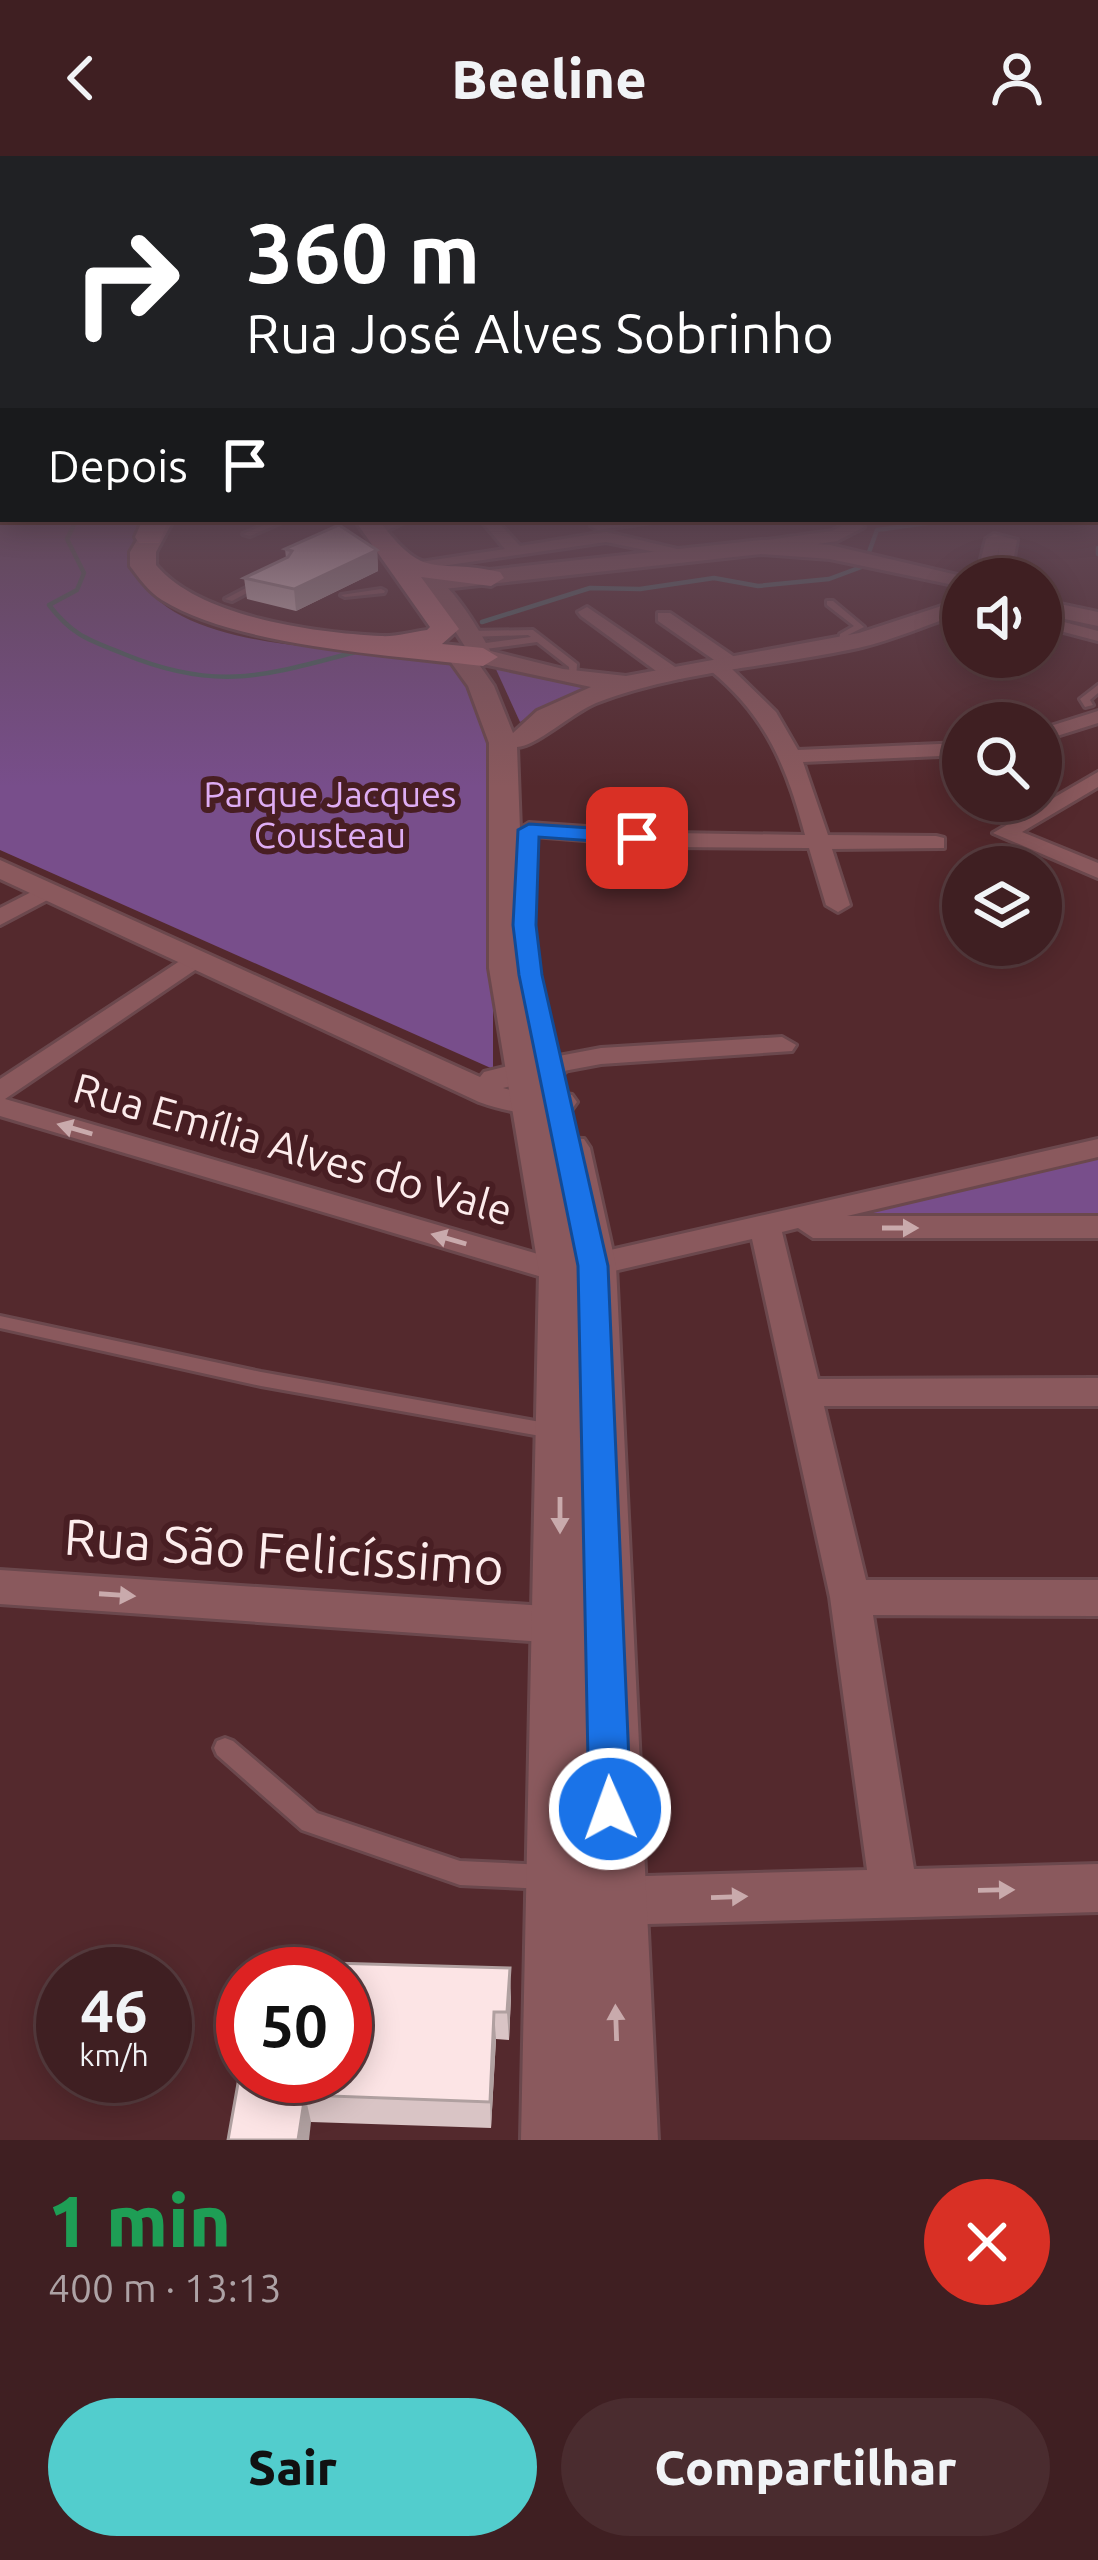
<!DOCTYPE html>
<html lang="pt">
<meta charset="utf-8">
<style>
body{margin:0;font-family:Ubuntu,sans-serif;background:#4a2c2f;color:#f1f3f6;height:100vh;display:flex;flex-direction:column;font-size:45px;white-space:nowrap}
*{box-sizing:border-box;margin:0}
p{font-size:39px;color:#ada2a5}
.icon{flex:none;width:66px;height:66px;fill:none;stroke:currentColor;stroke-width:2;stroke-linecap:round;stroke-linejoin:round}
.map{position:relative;height:1984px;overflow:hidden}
.side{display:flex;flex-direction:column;background:#3f1f22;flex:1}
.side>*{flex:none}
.guide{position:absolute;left:0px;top:0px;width:1098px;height:366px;box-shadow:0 6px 30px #0003,0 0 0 3px #583d40;background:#202124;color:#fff;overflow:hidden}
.controls{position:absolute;left:942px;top:402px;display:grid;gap:24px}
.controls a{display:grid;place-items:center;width:120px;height:120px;border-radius:50%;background:#3f1f22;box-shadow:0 6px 30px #0003,0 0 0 3px #583d40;font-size:60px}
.speed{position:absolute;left:36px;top:1791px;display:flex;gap:24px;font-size:60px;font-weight:700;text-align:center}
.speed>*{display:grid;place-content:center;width:156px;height:156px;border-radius:50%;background:#3f1f22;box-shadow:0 6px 30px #0003,0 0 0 3px #583d40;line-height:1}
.speed small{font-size:30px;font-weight:400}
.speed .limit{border:18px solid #d22;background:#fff;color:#111}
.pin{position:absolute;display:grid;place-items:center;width:102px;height:102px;color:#fff;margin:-51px;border-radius:24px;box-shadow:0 6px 18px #0006}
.me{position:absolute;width:132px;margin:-66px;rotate:358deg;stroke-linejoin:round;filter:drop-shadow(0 0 9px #0008)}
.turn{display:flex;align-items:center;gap:42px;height:252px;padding:0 48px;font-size:54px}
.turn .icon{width:156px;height:156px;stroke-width:2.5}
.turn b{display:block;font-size:84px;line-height:102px}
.then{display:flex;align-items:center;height:114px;padding:0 48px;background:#0003;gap:24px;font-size:45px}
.round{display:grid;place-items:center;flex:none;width:126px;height:126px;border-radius:63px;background:#4a2c2f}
.summary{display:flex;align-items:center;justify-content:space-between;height:204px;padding:0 48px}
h1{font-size:72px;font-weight:800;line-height:90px;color:#1e9e55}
.primary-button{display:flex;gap:24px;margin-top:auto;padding:24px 48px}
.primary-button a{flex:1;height:138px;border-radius:72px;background:#52cdcd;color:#111;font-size:48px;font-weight:800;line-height:138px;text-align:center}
.primary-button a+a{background:#4a2c2f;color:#f1f3f6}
header{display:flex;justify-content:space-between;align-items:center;height:156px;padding:0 48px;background:#3f1f22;font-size:54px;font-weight:800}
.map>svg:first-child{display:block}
.green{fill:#784e8b}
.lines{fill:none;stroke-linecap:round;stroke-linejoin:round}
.stream{stroke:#4d6666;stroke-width:4.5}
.service-casing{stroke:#6b484d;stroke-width:6}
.minor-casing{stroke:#6b484d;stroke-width:6}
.tertiary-casing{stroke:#6b484d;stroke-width:6}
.secondary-casing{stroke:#6b484d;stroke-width:6}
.primary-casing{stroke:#6b484d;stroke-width:6}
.motorway-casing{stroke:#6b484d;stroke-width:6}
.service{fill:#8a595d;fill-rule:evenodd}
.minor{fill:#8a595d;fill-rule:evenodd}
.tertiary{fill:#8a595d;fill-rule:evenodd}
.secondary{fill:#8a595d;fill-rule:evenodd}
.primary{fill:#b57076;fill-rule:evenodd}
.motorway{fill:#d17f86;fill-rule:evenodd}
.wall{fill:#d9c4c5}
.shaded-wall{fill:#b0a0a0}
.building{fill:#fce4e5;stroke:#b0a0a0;stroke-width:3}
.oneway{fill:#c9aaac}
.route{fill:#1a73e8;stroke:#114b97;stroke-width:3}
.labels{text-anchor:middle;stroke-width:12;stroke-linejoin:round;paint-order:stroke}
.far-park-label{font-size:36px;fill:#deadf4;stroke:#481e23}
.street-label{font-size:42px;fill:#fdecec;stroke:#481e23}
.near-street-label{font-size:51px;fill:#fdecec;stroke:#481e23}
</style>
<header><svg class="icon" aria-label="back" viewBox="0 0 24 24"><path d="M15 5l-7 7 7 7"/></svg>Beeline<svg class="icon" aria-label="person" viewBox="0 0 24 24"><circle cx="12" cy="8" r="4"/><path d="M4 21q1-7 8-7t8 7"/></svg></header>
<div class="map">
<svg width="1098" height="1984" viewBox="0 0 1098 1984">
<rect width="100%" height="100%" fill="#54292d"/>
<g class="green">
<path d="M 0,353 L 3,363 L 145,363 L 133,414 C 183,508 370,484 459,511 L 493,585 L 493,913 L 0,694 Z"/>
<polygon points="494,509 582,528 591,531 520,566"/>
<polygon points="1098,999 1098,1065 802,1066"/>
</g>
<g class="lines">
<g class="stream">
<path d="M 77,363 L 67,383 L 84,417 L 77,434 L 49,449 C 73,480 89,484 124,498 C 221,538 270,518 367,493"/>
<polyline points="1098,392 1098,398"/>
<polyline points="482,466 590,432 640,433 714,422 758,430 829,423 864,410 877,374 941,365 1098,364"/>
</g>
<g class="service-casing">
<g id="service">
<polygon points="278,363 289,363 250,380 243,378"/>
<polygon points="261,424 268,426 232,445 225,443"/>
<polygon points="381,433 385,435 384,437 345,441 341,439"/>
<polygon points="827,445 833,445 864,471 848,479 846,490 839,488 840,478 854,470 827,449"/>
<polygon points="533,474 577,508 576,524 570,524 569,511 537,486 478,494 474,491 478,488 531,481 528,479 470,481 466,478 470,475"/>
<polygon points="1098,529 1098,537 1090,544 1093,549 1085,551 1080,543"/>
<polygon points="0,1160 261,1216 552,1268 559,1270 561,1275 559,1280 552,1282 261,1230 0,1172"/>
<polygon points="225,1582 233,1585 317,1657 460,1705 547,1709 555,1713 559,1721 555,1729 547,1733 460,1729 302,1674 217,1599 214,1592 217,1585"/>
</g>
</g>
<g class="minor-casing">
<g id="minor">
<polygon points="480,363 495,363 520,390 606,376 698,398 690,403 606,386 408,415 406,412 414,407 505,393"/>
<polygon points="622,363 671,363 598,374 591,370"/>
<polygon points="994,378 1017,384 1010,423 994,423 1000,388 992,423 976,423 986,383"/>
<polygon points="587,451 681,515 681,523 667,523 581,460 578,456"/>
<path d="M 658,457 L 670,457 L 739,504 L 739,512 L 732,513 L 776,556 L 798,594 L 963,587 L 963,599 L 803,606 L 828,679 L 936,680 L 944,682 L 944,692 L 832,693 L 850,749 L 838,756 L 826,749 L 809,692 L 673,691 L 521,679 L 518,674 L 529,667 L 673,677 L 805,679 C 787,611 766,560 711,515 L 709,511 L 717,506 L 658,465 Z"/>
<polygon points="1041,460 1098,475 1098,485 1041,470"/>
<polygon points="1098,555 1098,567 1041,585 1041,573"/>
<polygon points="1098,616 1098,631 1022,676 1098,707 1098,722 993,677"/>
<polygon points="47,728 59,735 55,740 0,769 0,752"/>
<polygon points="192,797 205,805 201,810 5,943 562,1105 1098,983 1098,1001 847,1060 1098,1060 1098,1082 813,1082 798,1072 782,1076 818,1223 1098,1222 1098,1250 824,1250 866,1424 1098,1424 1098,1460 873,1459 914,1713 1098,1708 1098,1756 610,1769 593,1762 586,1745 593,1728 610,1721 867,1714 830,1441 752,1083 562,1127 0,960 0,923"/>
<polygon points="782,881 796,889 792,895 601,908 553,917 539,909 543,903 601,892"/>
<polygon points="0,1414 560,1451 575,1456 581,1469 575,1482 560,1487 0,1448"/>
</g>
</g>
<g class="tertiary-casing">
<g id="tertiary">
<polygon points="834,363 855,363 864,371 837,385 761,397 752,391 761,385 832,375 842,370"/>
<path d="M 398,408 C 442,404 476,469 494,501 L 491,506 L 475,506 L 435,444 L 398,416 Z"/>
<path d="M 0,704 L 480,921 L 484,916 L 553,899 L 565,902 L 570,909 L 565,916 L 503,932 C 526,939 549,933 572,939 L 577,946 L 572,953 C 540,962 510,957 479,946 L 0,723 Z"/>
</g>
</g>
<g class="secondary-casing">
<g id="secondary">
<polygon points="382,363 410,363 380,378 366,378 366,370"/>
<polygon points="761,384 830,389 974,423 963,423 963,431 830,403 761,398 416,436 405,429 416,422"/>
<path d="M 963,443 L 963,457 C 928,468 894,484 858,492 C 771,511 679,515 596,547 C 572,557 535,591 517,591 L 525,812 L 558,982 L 584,983 L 590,992 L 616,1110 L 658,1984 L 521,1984 L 539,1116 L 489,812 L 489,587 L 468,530 L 445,498 L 458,490 L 472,499 L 483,493 L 563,513 L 626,520 L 859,477 ZM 478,507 L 591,531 L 537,555 L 513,577 L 494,530 Z"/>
<polygon points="1041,444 1098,456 1098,470 1041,458"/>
</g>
</g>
<g class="primary-casing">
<path id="primary" d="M 150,363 L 174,363 L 156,396 L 156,409 C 199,461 316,477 381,480 C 395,481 412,476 427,474 L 430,471 L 354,363 L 378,363 C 426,428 433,401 500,416 L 504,422 L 491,430 L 421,421 L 459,473 L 442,488 L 483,492 L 498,501 L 483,510 C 393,499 238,491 162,444 C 149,436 139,422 130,410 L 130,396 Z"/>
</g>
<g class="motorway-casing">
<polygon id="motorway" points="143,363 169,363 159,387 139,387 135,381"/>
</g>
<use href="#service" class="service"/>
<use href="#minor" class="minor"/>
<use href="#tertiary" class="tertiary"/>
<use href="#secondary" class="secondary"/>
<use href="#primary" class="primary"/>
<use href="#motorway" class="motorway"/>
</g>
<g class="wall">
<polygon points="285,393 377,394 378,415 296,455 247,443 244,422 286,402"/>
<polygon points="511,1840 509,1884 496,1883 491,1972 311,1966 243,1899"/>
</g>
<g class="shaded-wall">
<polygon points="377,394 378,415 296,455 294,433"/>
<polygon points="510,1812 511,1840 509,1884 507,1856"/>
<polygon points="494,1856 496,1883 491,1972 490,1946"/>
<polygon points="305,1939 311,1966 309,1984 298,1984"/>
</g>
<g class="building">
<polygon points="339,369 377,394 294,433 244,422 288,401 292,395 285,393"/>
<polygon points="259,1805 510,1812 507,1856 494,1856 490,1946 305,1939 298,1984 228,1984 243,1899 243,1920 345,1920 345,1818 257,1818"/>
</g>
<defs><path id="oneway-solid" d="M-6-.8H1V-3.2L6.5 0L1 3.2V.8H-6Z" transform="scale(3)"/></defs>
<g class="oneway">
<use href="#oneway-solid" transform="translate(75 973) rotate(-164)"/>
<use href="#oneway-solid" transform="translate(900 1072)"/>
<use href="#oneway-solid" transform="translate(449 1083) rotate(-164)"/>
<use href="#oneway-solid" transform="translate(560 1359) rotate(90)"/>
<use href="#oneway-solid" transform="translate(117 1439) rotate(4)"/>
<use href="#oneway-solid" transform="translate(996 1734) rotate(-1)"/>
<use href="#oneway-solid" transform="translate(729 1741) rotate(-2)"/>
<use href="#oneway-solid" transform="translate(616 1867) rotate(-92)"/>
</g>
<linearGradient id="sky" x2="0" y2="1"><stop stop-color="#2e1719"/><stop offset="0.56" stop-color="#614957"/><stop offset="1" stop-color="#614957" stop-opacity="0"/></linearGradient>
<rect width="1098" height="631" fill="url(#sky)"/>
<polygon class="route" points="529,668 637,675 647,682 637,688 539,681 536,769 542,819 608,1110 631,1653 624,1667 610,1673 595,1667 589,1653 578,1110 519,819 513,769 518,674"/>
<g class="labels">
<g class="far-park-label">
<text x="330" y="651">Parque Jacques<tspan x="330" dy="41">Cousteau</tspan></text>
</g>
<g class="street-label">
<text transform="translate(293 993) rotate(16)" y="15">Rua Emília Alves do Vale</text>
</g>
<g class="near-street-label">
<text transform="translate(284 1396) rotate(4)" y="18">Rua São Felicíssimo</text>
</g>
</g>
</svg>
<div class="controls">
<a><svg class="icon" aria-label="sound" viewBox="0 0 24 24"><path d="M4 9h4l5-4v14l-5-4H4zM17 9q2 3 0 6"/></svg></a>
<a><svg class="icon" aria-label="search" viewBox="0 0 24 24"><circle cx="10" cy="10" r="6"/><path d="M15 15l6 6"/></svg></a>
<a><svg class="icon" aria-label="layers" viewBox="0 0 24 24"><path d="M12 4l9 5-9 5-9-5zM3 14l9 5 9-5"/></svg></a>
</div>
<div class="speed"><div>46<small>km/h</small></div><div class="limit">50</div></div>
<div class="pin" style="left:637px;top:682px;background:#d93025"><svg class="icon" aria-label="arrive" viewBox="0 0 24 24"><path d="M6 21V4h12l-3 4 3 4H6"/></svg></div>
<svg class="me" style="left:610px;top:1653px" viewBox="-20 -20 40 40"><circle r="17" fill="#1a73e8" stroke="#fff" stroke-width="3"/><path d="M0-11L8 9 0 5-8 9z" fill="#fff"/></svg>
<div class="guide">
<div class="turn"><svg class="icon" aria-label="right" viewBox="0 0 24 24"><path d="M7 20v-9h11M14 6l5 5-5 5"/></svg><div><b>360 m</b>Rua José Alves Sobrinho</div></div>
<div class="then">Depois<svg class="icon" aria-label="arrive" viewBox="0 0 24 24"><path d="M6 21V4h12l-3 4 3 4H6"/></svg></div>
</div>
</div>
<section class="side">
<div class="summary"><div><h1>1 min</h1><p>400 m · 13:13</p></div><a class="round" style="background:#d93025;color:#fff"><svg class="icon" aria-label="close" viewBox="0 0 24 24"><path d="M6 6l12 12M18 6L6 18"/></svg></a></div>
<div class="primary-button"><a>Sair</a><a>Compartilhar</a></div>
</section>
